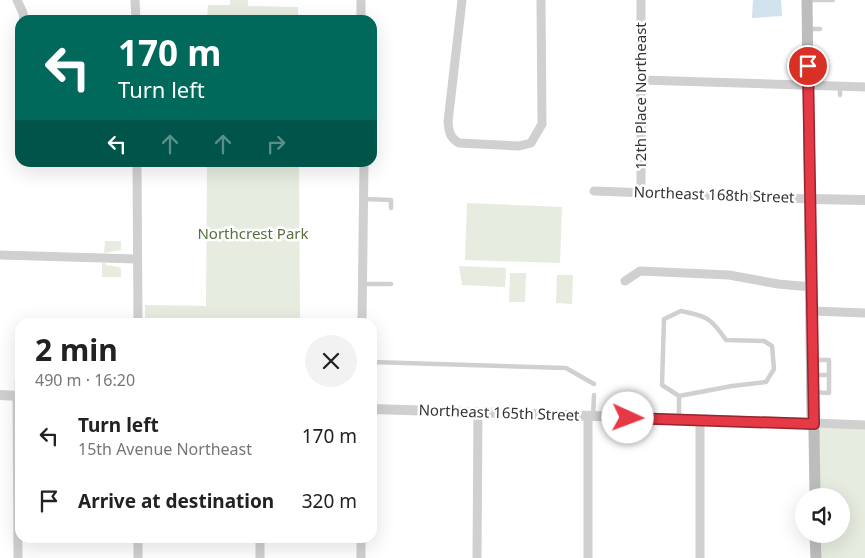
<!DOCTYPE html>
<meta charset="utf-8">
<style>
body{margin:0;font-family:"Noto Sans",sans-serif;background:#f2f2f2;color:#222;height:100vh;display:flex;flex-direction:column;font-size:19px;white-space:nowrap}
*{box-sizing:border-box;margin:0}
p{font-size:16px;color:#767676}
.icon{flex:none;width:28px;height:28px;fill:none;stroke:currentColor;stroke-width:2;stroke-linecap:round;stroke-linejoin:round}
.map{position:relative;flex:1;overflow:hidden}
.sheet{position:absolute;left:15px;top:318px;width:362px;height:225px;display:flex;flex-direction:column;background:#fff;border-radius:15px;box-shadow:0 5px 20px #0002}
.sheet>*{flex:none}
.hud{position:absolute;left:15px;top:15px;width:362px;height:152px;border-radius:15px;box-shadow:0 5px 20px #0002;background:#00695c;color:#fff;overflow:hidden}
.controls{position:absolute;left:795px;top:488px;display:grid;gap:10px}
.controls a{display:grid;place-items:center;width:55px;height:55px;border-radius:50%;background:#fff;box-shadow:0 5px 20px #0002;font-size:25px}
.pin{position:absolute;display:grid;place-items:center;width:42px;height:42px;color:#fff;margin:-21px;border:2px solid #fff;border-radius:50%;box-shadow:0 1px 5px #0007}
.me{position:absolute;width:55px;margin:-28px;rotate:92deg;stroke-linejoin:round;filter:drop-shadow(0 0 4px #0008)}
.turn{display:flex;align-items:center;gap:18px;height:105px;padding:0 20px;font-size:22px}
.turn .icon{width:65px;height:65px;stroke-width:2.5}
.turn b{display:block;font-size:35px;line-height:42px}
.lanes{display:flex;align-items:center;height:48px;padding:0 20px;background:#0003;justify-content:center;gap:25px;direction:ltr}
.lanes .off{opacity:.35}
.round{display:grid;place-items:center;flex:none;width:52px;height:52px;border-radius:26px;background:#f2f2f2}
.overview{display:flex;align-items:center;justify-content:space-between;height:85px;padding:0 20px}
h1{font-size:30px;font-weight:700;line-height:38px}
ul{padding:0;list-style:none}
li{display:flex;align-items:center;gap:15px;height:65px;padding:0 20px}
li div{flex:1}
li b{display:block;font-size:19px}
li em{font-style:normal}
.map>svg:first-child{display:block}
.green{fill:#e6ecdf}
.water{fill:#cfe2ee}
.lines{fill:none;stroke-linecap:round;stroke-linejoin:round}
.service{stroke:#d0d0d0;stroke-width:4.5}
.minor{stroke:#d0d0d0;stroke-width:9}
.tertiary{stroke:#d0d0d0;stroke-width:10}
.secondary{stroke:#bdbdbd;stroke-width:11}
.route-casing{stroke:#96252e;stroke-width:12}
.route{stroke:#e63946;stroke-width:9}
.labels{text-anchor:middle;stroke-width:5;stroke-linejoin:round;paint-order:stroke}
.street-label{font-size:15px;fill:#333;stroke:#fff}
.park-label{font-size:15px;fill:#56703f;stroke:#fff}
</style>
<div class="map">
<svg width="865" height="558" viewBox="0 0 865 558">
<rect width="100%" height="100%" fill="#fff"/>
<g class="green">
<polygon points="230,0 248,0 248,6 298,7 298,20 207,20 208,5 230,5"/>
<polygon points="207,163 299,163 300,322 145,322 145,305 206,306"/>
<polygon points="467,203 562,207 560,263 465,260"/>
<polygon points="105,241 121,241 121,250 104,253"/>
<polygon points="102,263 105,263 106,265 119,267 121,269 121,277 102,277"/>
<polygon points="459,266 506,268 505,287 462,285"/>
<polygon points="510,273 526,273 525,302 509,302"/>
<polygon points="557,275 573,275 572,304 556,303"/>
<polygon points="814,423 865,426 865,558 815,558 815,534 841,534 841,496 814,496"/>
</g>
<polygon class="water" points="753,0 781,0 782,16 752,18"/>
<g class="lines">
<g class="service">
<polyline points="809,0 833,0"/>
<polyline points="809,29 820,29"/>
<polyline points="840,87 840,95"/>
<polyline points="364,199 391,200 391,208"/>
<polyline points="363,284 391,284"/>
<path d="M 681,311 C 707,316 711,318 726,340 L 764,341 L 772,346 L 774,369 L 766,382 L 732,386 L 679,396 L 662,385 L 664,319 Z"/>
<polyline points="812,360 829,360 829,393 812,392"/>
<polyline points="372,362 566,368 594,384"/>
<polyline points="812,375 829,375"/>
<polyline points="17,381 17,396"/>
<polyline points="679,396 679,418"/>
<polyline points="593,416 594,395"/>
</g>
<g class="minor">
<polyline points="17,0 23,13 24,20"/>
<polyline points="135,0 136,20"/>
<polyline points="361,0 361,20"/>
<path d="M 462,0 L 448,122 C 449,132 450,138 459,143 L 519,146 L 531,143 L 542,124 L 541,0"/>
<polyline points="641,80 865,87"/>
<polyline points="137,162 138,322"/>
<polyline points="594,191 810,199"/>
<polyline points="641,192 641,0"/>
<polyline points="0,255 137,259"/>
<polyline points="625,281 640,271 729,275 778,284 812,287"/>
<polyline points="812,311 865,313"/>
<polyline points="362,322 364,162"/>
<polyline points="17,396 18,558"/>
<polyline points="700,420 700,558"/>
<polyline points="814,423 865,425"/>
<polyline points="260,538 260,558"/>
<polyline points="138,558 138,538"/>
<polyline points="361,558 361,538"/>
<polyline points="477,558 478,412"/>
<polyline points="588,558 588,416"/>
</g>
<g class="tertiary">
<polyline points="810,199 865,200"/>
<polyline points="0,395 20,396"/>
<polyline points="372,409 814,423"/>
</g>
<g class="secondary">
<polyline points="807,0 812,414 814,431 815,496"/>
<polyline points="815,534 816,558"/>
</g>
</g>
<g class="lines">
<g class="route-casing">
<polyline id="route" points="628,418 814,424 808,66"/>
</g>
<use href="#route" class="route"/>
</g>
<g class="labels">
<g class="street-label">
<text transform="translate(641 96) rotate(-90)" y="5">12th Place Northeast</text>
<text transform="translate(714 195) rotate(2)" y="5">Northeast 168th Street</text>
<text transform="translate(499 413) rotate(2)" y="5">Northeast 165th Street</text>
</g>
<g class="park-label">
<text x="253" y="239">Northcrest Park</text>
</g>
</g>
</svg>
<div class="controls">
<a><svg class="icon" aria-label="sound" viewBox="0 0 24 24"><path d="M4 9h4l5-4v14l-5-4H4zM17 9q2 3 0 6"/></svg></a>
</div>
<div class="pin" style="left:808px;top:66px;background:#d93025"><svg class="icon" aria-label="arrive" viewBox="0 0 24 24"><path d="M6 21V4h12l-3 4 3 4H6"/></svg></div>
<svg class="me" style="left:628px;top:418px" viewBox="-20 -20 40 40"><circle r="19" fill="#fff"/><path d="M0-13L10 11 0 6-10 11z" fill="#e63946"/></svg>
<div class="hud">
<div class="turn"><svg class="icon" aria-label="left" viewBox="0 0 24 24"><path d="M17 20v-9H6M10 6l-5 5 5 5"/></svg><div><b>170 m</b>Turn left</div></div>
<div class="lanes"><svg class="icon" aria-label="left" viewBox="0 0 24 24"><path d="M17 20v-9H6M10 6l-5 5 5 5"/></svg><svg class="icon off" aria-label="ahead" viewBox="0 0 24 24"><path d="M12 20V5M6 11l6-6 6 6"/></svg><svg class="icon off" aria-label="ahead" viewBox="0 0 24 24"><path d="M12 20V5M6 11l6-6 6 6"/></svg><svg class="icon off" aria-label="right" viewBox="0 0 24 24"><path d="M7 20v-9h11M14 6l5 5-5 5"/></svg></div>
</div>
<section class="sheet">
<div class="overview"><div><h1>2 min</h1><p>490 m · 16:20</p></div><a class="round"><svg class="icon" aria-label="close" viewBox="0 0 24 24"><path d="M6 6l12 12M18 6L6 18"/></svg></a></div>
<ul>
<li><svg class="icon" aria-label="left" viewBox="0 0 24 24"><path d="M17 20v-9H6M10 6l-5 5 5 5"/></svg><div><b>Turn left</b><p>15th Avenue Northeast</p></div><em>170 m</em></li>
<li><svg class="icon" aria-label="arrive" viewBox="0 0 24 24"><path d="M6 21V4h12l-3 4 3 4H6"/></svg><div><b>Arrive at destination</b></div><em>320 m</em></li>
</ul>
</section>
</div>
